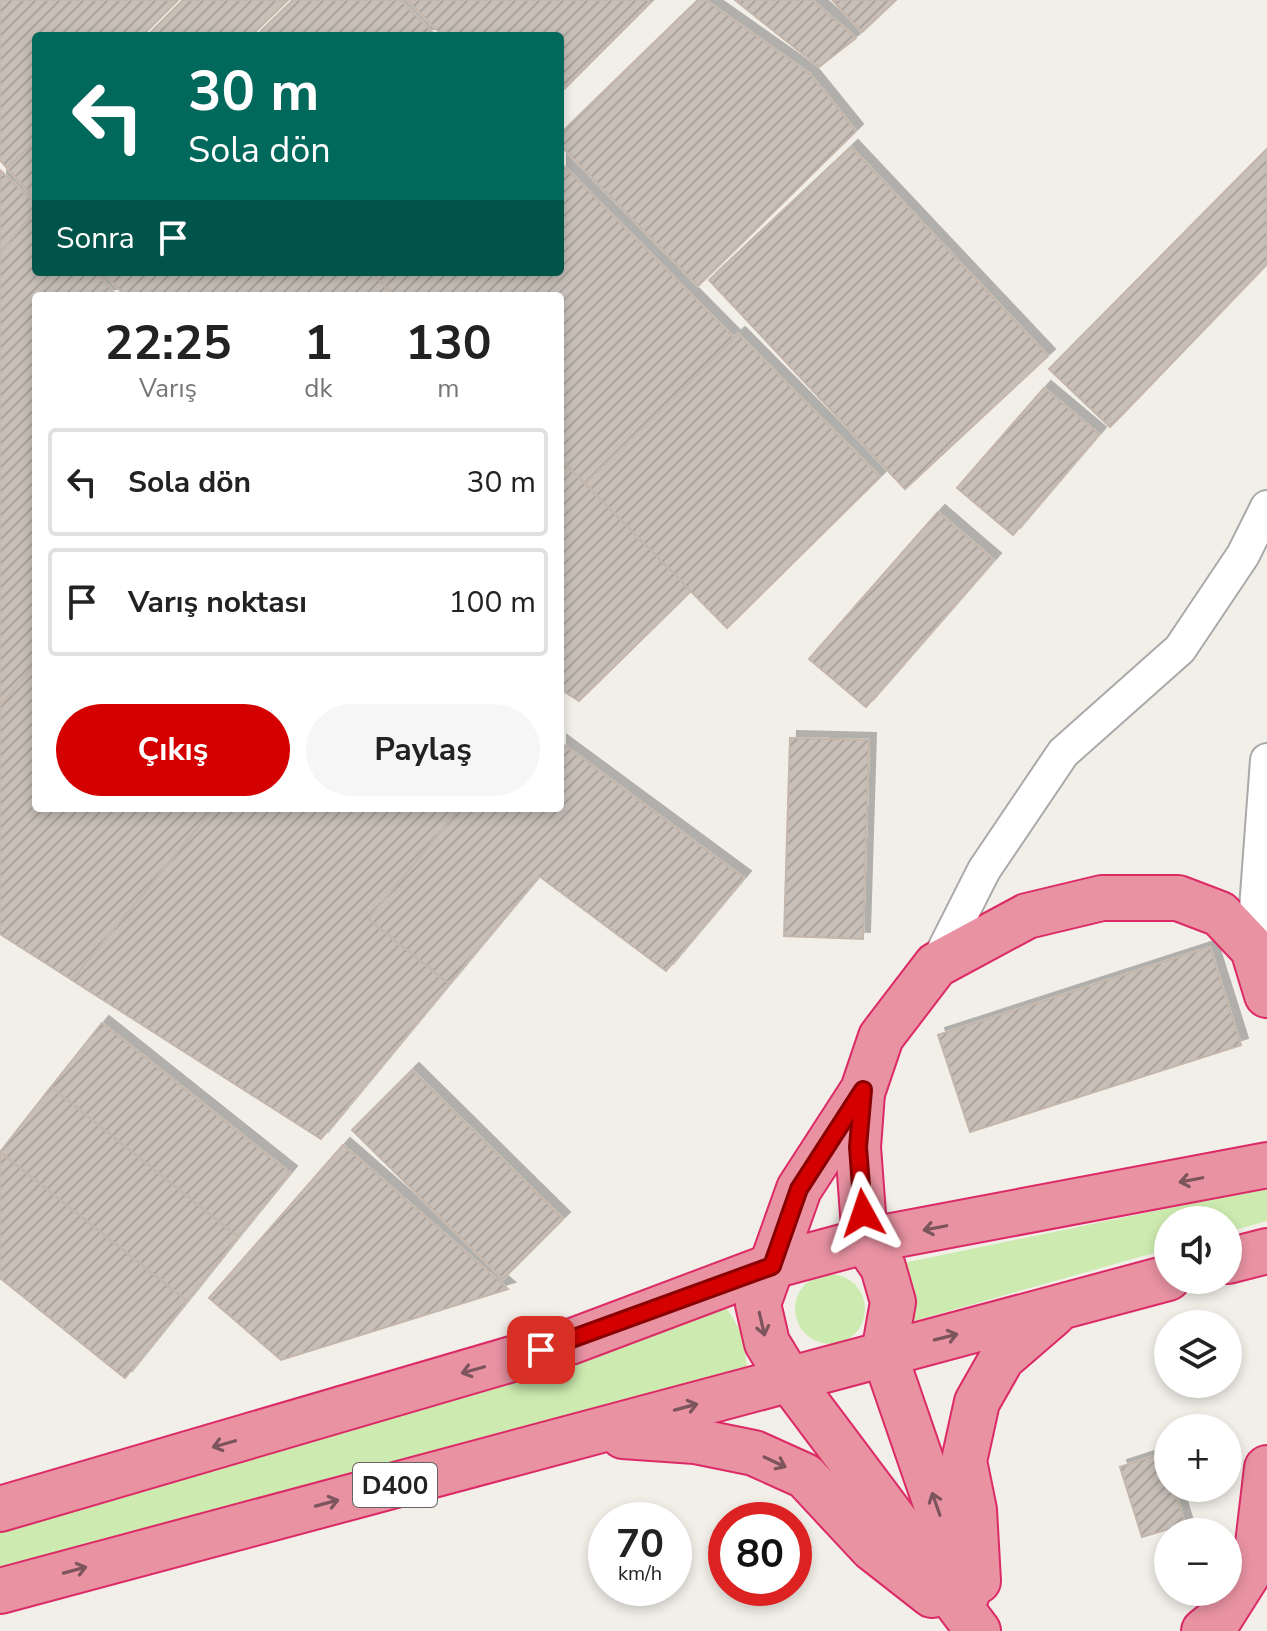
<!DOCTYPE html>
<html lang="tr">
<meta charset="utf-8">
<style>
body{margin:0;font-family:"Nunito Sans",sans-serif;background:#f6f6f6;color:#222;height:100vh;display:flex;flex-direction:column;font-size:30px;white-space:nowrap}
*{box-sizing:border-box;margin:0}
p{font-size:26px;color:#767676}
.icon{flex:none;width:44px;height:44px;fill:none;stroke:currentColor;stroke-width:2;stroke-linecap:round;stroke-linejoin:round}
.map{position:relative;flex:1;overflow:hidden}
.panel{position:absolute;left:32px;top:292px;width:532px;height:520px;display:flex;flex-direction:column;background:#fff;border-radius:8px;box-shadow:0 4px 12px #0003}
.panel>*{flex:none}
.guide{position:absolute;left:32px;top:32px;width:532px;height:244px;border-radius:8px;box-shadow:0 4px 12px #0003;background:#00695c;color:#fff;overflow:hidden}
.tools{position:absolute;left:1154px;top:1206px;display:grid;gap:16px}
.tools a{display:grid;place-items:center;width:88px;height:88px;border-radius:50%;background:#fff;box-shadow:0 4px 12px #0003;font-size:40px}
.speed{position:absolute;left:588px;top:1502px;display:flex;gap:16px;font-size:40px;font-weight:700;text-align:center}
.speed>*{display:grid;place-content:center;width:104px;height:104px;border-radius:50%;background:#fff;box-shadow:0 4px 12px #0003;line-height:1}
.speed small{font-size:20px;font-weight:400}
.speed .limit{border:12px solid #d22;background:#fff;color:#111}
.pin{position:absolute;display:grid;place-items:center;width:68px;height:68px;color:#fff;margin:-34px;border-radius:16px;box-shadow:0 4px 12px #0006}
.me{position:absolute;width:88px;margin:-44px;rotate:355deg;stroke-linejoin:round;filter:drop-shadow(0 0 6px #0008)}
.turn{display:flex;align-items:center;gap:28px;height:168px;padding:0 24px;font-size:36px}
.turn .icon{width:104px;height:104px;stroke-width:2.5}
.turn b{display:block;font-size:56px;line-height:68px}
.then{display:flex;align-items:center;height:76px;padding:0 24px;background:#0003;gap:16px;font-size:30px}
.eta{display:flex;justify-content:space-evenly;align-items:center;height:136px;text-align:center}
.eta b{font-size:48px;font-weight:700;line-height:56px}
.primary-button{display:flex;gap:16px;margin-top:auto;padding:16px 24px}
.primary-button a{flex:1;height:92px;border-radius:48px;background:#d40000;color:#fff;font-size:32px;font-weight:700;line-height:92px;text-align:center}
.primary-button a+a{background:#f6f6f6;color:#222}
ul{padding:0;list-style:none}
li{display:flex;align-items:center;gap:24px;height:108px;margin:0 16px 12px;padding:0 8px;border:4px solid #e0e0e0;border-radius:8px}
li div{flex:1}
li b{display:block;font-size:30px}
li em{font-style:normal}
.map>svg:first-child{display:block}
.grass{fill:#cdebb0}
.building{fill:url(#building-hatch);stroke:#c4b6ab;stroke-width:2;filter:url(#shadow)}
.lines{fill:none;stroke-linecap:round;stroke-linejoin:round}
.minor-casing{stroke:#a9a9a9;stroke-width:36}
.highway-casing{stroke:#dc2a67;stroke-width:48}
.minor{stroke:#fff;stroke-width:32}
.highway{stroke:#e892a2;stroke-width:44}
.oneway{stroke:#7b545c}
.route-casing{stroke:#8a0000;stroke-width:20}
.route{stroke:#d40000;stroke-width:14}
.labels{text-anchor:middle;stroke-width:6;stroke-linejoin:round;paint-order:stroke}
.shield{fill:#fff;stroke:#646464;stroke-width:2}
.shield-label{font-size:26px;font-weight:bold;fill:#222}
</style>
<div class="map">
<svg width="1267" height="1631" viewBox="0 0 1267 1631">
<defs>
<pattern id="building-hatch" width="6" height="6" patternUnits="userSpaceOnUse" patternTransform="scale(2)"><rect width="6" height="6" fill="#c7bfb8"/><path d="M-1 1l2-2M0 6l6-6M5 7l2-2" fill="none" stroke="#aba49e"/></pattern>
<filter id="shadow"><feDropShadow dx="7" dy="-7" stdDeviation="0" flood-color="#0004"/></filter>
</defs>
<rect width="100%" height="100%" fill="#f2efe9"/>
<g class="grass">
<polygon points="1267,1185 1267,1221 1228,1232 1228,1220 1168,1220 1168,1249 914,1321 903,1263 1237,1194"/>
<circle cx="830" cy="1309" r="35"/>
<polygon points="726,1307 743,1335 747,1367 669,1393 501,1432 0,1572 0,1532 491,1387"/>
</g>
<g class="building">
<polygon points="0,0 178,0 142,36 36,36 36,140 7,168 0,160"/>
<polygon points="183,0 288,0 251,36 147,36"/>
<polygon points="293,0 400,0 436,36 256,36"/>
<polygon points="407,0 647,0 650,3 560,93 560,36 443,36"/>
<polygon points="698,0 705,0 810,74 856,131 698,286 560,145 560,134"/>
<polygon points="735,0 812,0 856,38 819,67"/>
<polygon points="832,0 896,0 862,32"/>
<polygon points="36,140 36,200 7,168"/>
<polygon points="851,147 1048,356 905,489 709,280"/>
<polygon points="1267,149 1267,264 1110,427 1049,369"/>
<polygon points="560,162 734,338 585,484 560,459 560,296 395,296 371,272 560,272"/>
<polygon points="0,170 36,204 36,210 0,253"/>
<polygon points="36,210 36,272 96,272 117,296 36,296 36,662 0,706 0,253"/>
<polygon points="103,272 371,272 395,296 125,296"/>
<polygon points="738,334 880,477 727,628 585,484"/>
<polygon points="1044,388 1099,434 1013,535 957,488"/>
<polygon points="560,459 691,591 579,701 560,689"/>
<polygon points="938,512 994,560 866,707 809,659"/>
<polygon points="36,662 36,808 214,808 72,980 0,934 0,706"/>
<polygon points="790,738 869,740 863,939 784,936"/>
<polygon points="560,742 744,878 666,971 539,876 449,984 368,919 460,808 560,808"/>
<polygon points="214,808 460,808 368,919 449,984 321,1139 72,980"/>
<polygon points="1210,947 1241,1045 970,1132 938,1035"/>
<polygon points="102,1023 290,1173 238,1237 51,1087"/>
<polygon points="412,1070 563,1219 503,1279 352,1130"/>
<polygon points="51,1087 238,1237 187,1301 0,1152"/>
<polygon points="343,1145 508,1289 281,1360 209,1298"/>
<polygon points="0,1152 187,1301 125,1378 0,1278"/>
<polygon points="1163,1453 1168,1469 1168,1488 1174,1488 1185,1524 1142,1537 1120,1467"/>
</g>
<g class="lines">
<g class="minor-casing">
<g id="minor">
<polyline points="1253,949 1267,760"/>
<polyline points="936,965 984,870 1063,753 1180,649 1243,555 1267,507"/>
</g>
</g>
<g class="highway-casing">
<g id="highway">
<polyline points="862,1093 858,1147 865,1241 883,1267 893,1302 884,1353 967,1594"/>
<polyline points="1228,1261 1267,1251"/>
<polyline points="623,1436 695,1441 754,1453 805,1476 872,1548 932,1595"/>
<polyline points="0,1509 570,1342 772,1266 865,1241 1267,1165"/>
<polyline points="978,1581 974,1510 964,1461 977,1402 1002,1358 1053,1314"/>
<polyline points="0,1591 1168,1278"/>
<polyline points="978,1631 789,1379 767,1343 758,1304 799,1189 863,1090 881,1037 936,965 1027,916 1102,898 1178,898 1220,914 1253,949 1267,995"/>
<polyline points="1204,1631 1220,1618 1256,1561 1267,1468"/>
</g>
</g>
<use href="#minor" class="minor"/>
<use href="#highway" class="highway"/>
</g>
<defs><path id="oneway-shaft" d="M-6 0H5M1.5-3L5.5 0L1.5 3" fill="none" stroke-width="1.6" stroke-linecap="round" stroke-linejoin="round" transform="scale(2)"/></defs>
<g class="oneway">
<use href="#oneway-shaft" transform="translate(1191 1180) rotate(169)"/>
<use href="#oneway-shaft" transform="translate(935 1228) rotate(169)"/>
<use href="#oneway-shaft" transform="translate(762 1324) rotate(77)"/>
<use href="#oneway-shaft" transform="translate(946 1337) rotate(-14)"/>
<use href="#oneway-shaft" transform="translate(473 1370) rotate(164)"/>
<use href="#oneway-shaft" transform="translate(686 1407) rotate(-15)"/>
<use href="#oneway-shaft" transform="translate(224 1444) rotate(164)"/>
<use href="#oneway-shaft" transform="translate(775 1462) rotate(25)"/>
<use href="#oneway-shaft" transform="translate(327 1503) rotate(-15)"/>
<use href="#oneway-shaft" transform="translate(936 1504) rotate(-109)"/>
<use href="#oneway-shaft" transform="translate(75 1570) rotate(-15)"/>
</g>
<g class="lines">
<g class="route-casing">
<polyline id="route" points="541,1350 772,1266 799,1189 863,1090 858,1147 863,1213"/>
</g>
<use href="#route" class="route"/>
</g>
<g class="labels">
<rect class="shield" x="353" y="1463" width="84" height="44" rx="6"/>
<g class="shield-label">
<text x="395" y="1494">D400</text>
</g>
</g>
</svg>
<div class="tools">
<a><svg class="icon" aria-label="sound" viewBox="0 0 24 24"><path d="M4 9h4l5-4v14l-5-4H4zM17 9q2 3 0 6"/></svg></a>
<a><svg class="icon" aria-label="layers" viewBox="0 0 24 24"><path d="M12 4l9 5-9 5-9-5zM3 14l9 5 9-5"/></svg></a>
<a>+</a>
<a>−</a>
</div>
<div class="speed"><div>70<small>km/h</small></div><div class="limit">80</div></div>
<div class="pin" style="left:541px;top:1350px;background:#d93025"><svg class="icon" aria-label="arrive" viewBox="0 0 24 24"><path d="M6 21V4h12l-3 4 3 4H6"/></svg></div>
<svg class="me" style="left:863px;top:1213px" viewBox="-20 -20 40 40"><path d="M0-17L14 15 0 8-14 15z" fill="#d40000" stroke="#fff" stroke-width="4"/></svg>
<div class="guide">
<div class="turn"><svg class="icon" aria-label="left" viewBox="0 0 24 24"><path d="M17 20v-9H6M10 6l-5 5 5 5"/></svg><div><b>30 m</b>Sola dön</div></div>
<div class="then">Sonra<svg class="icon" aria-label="arrive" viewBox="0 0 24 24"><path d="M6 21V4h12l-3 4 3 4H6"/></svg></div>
</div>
<section class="panel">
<div class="eta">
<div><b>22:25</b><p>Varış</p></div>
<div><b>1</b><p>dk</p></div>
<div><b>130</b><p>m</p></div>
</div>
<ul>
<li><svg class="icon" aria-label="left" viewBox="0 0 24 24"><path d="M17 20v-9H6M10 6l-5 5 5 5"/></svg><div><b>Sola dön</b></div><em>30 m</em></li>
<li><svg class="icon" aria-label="arrive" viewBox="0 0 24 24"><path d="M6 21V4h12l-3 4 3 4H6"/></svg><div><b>Varış noktası</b></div><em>100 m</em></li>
</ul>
<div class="primary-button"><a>Çıkış</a><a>Paylaş</a></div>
</section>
</div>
